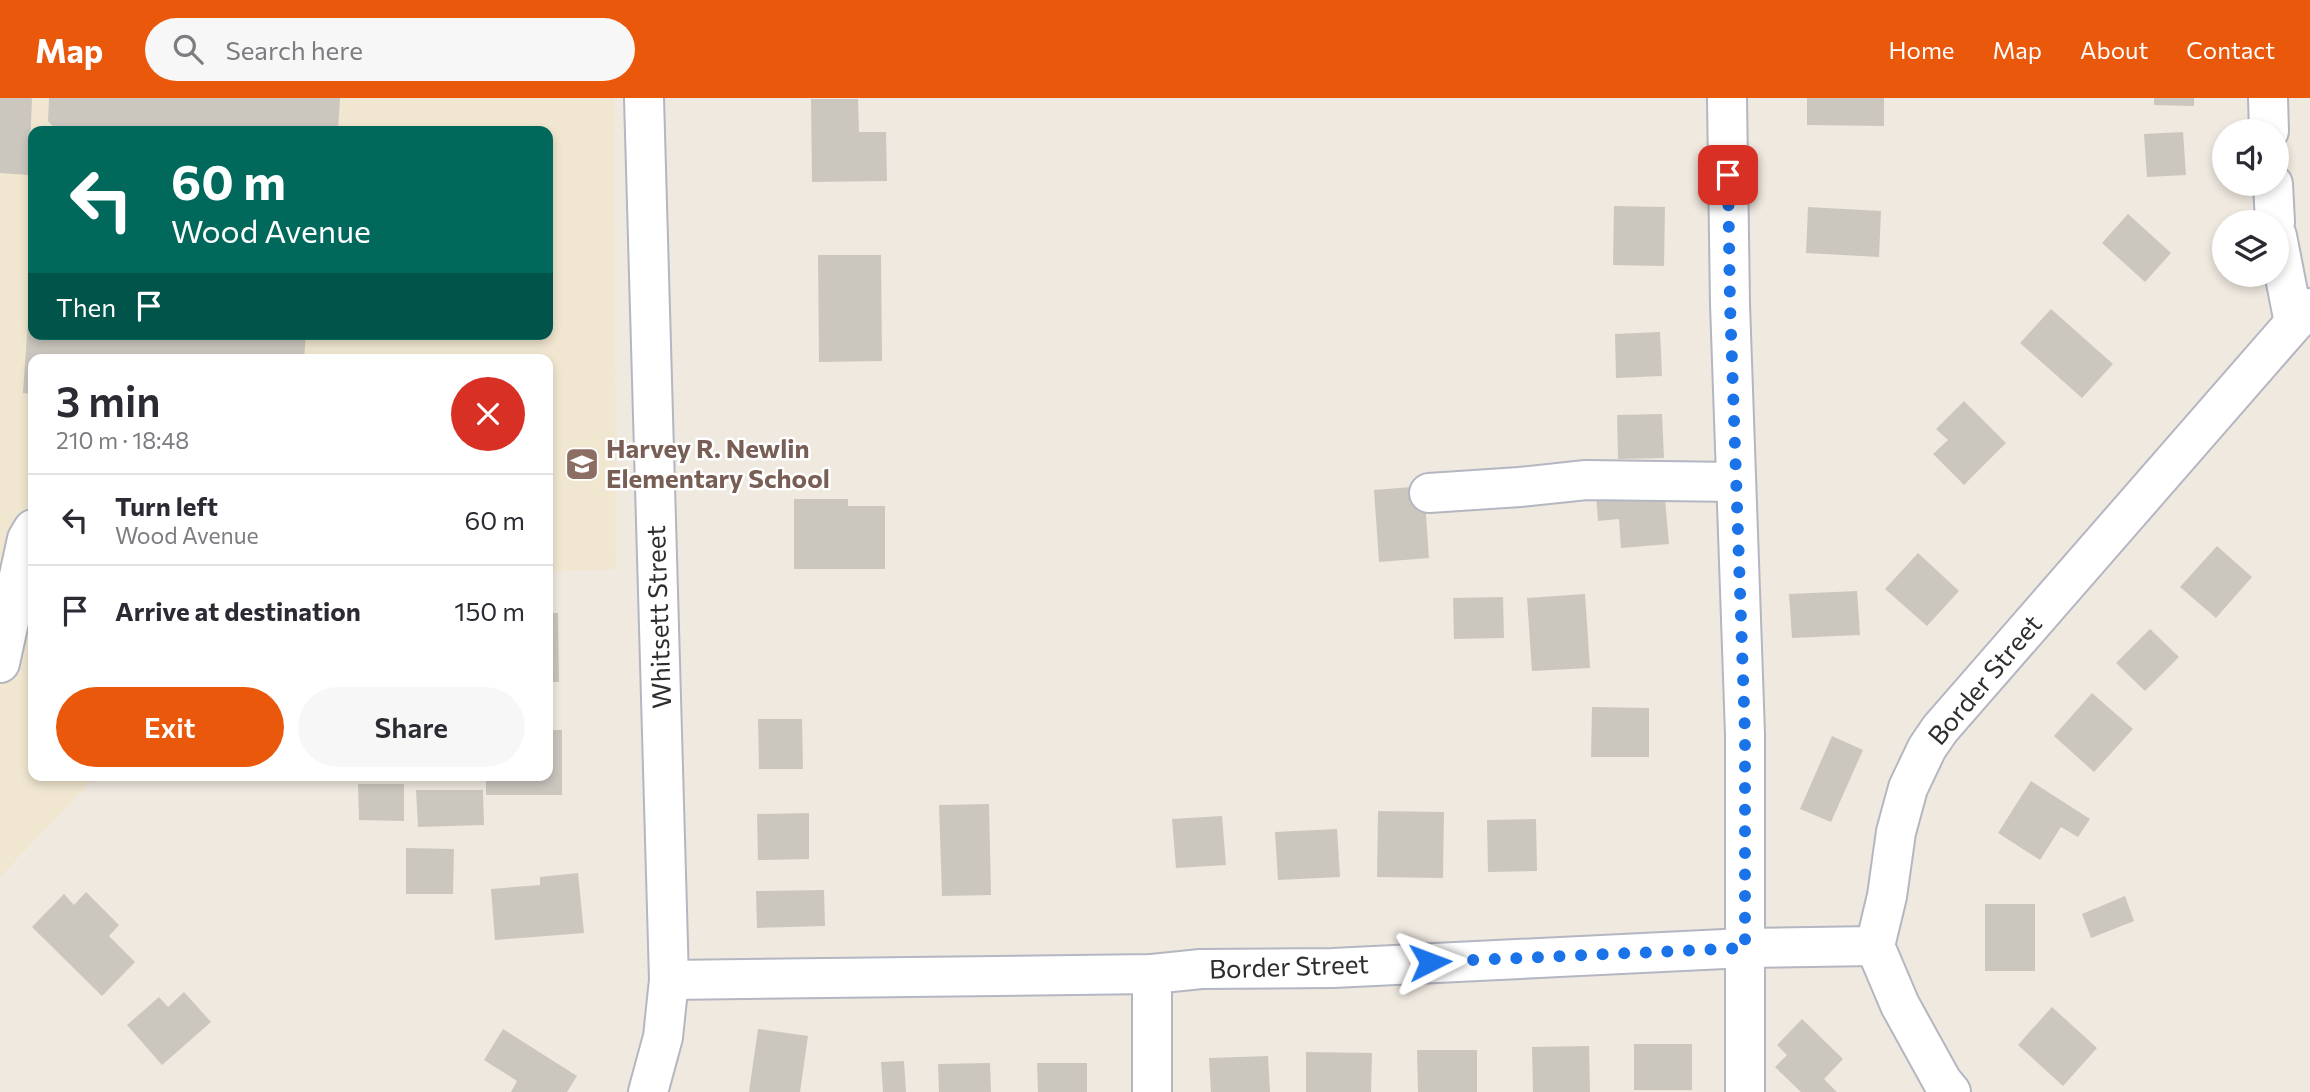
<!DOCTYPE html>
<meta charset="utf-8">
<style>
body{margin:0;font-family:Commissioner,sans-serif;background:#f7f7f7;color:#2b2b33;height:100vh;display:flex;flex-direction:column;font-size:26px;white-space:nowrap}
*{box-sizing:border-box;margin:0}
p{font-size:23px;color:#7c7c81}
.icon{flex:none;width:38px;height:38px;fill:none;stroke:currentColor;stroke-width:2;stroke-linecap:round;stroke-linejoin:round}
.map{position:relative;flex:1;overflow:hidden}
.drawer{position:absolute;left:28px;top:256px;width:525px;height:427px;display:flex;flex-direction:column;background:#fff;border-radius:14px;box-shadow:0 4px 10px #0003}
.drawer>*{flex:none}
.hud{position:absolute;left:28px;top:28px;width:525px;height:214px;border-radius:14px;box-shadow:0 4px 10px #0003;background:#00695c;color:#fff;overflow:hidden}
.controls{position:absolute;left:2212px;top:21px;display:grid;gap:14px}
.controls a{display:grid;place-items:center;width:77px;height:77px;border-radius:50%;background:#fff;box-shadow:0 4px 10px #0003;font-size:35px}
.pin{position:absolute;display:grid;place-items:center;width:60px;height:60px;color:#fff;margin:-30px;border-radius:14px;box-shadow:0 4px 10px #0006}
.me{position:absolute;width:77px;margin:-38px;rotate:87deg;stroke-linejoin:round;filter:drop-shadow(0 0 5px #0008)}
.turn{display:flex;align-items:center;gap:24px;height:147px;padding:0 28px;font-size:32px}
.turn .icon{width:91px;height:91px;stroke-width:2.5}
.turn b{display:block;font-size:49px;line-height:60px}
.then{display:flex;align-items:center;height:66px;padding:0 28px;background:#0003;gap:14px;font-size:26px}
.round{display:grid;place-items:center;flex:none;width:74px;height:74px;border-radius:37px;background:#f7f7f7}
.overview{display:flex;align-items:center;justify-content:space-between;height:119px;padding:0 28px}
h1{font-size:42px;font-weight:600;line-height:52px}
.action{display:flex;gap:14px;margin-top:auto;padding:14px 28px}
.action a{flex:1;height:80px;border-radius:42px;background:#ea580c;color:#fff;font-size:28px;font-weight:600;line-height:80px;text-align:center}
.action a+a{background:#f7f7f7;color:#2b2b33}
ul{padding:0;list-style:none}
li{display:flex;align-items:center;gap:21px;height:91px;padding:0 28px;border-top:2px solid #e1e1e2}
li div{flex:1}
li b{display:block;font-size:26px}
li em{font-style:normal}
header{display:flex;align-items:center;gap:42px;box-sizing:border-box;height:98px;padding:0 35px;background:#ea580c;color:#fff}
header strong{font-size:33px}
nav{display:flex;gap:38px;margin-inline-start:auto;font-size:24px}
.search{width:490px;height:63px;background:#f7f7f7;display:flex;align-items:center;gap:18px;box-sizing:border-box;padding:0 24px;border-radius:38px;color:#7c7c81;font-size:26px}
.map>svg:first-child{display:block}
.education{fill:#f1e7d0;fill-rule:evenodd}
.building{fill:#cbc7bf}
.lines{fill:none;stroke-linecap:round;stroke-linejoin:round}
.minor-casing{stroke:#b4b6c1;stroke-width:42}
.minor{stroke:#fff;stroke-width:38}
.route{stroke:#1a73e8;stroke-width:12;stroke-dasharray:0 21.6}
.labels{text-anchor:middle;stroke-width:5;stroke-linejoin:round;paint-order:stroke}
.education-label{font-size:26px;font-weight:bold;fill:#785e54;stroke:#fff;text-anchor:start}
.street-label{font-size:26px;fill:#2e2e2e;stroke:#fff}
</style>
<header>
<strong>Map</strong>
<div class="search"><svg class="icon" aria-label="search" viewBox="0 0 24 24"><circle cx="10" cy="10" r="6"/><path d="M15 15l6 6"/></svg>Search here</div>
<nav><a>Home</a><a>Map</a><a>About</a><a>Contact</a></nav>
</header>
<div class="map">
<svg width="2310" height="994" viewBox="0 0 2310 994">
<rect width="100%" height="100%" fill="#efe9e0"/>
<path class="education" d="M 0,0 L 614,0 L 616,471 L 548,474 L 548,261 L 33,261 L 33,677 L 97,677 L 0,779 ZM 33,33 L 548,33 L 548,236 L 33,236 Z"/>
<g class="building">
<polygon points="0,0 32,0 29,77 0,75"/>
<polygon points="49,0 340,0 338,32 336,33 57,33 48,23"/>
<polygon points="1807,0 1884,0 1884,28 1807,27"/>
<polygon points="2154,0 2194,0 2194,8 2154,7"/>
<polygon points="811,1 858,1 859,34 886,34 887,83 812,84"/>
<polygon points="2183,34 2186,77 2147,79 2144,36"/>
<polygon points="1614,108 1665,109 1664,168 1613,167"/>
<polygon points="1808,109 1881,113 1879,159 1806,155"/>
<polygon points="2128,116 2171,155 2145,184 2102,145"/>
<polygon points="818,157 881,157 882,263 819,264"/>
<polygon points="31,179 33,179 33,236 306,236 304,261 33,261 33,296 23,295"/>
<polygon points="2051,211 2113,266 2082,300 2020,245"/>
<polygon points="1660,234 1662,278 1616,280 1615,236"/>
<polygon points="1964,303 2006,345 1964,387 1933,356 1948,342 1936,331"/>
<polygon points="1662,316 1664,360 1618,361 1617,317"/>
<polygon points="1424,388 1429,460 1379,464 1374,392"/>
<polygon points="1664,390 1669,446 1621,450 1619,421 1598,423 1596,396"/>
<polygon points="794,401 848,401 848,408 885,408 885,471 794,471"/>
<polygon points="2217,448 2252,479 2216,520 2180,489"/>
<polygon points="1918,455 1959,493 1927,528 1885,491"/>
<polygon points="1857,493 1860,537 1792,540 1789,496"/>
<polygon points="1585,496 1590,570 1532,573 1527,500"/>
<polygon points="1503,499 1504,540 1454,541 1453,500"/>
<polygon points="548,515 558,515 559,584 548,584"/>
<polygon points="2150,531 2179,559 2145,593 2116,565"/>
<polygon points="2092,595 2133,631 2094,674 2054,638"/>
<polygon points="1592,609 1649,610 1649,659 1591,659"/>
<polygon points="758,621 802,621 803,671 759,671"/>
<polygon points="548,632 562,632 562,697 486,697 486,677 548,677"/>
<polygon points="1832,638 1863,652 1831,724 1800,711"/>
<polygon points="2031,683 2090,721 2078,739 2061,729 2040,762 1998,735"/>
<polygon points="358,686 404,686 404,723 359,722"/>
<polygon points="416,692 483,692 484,727 418,729"/>
<polygon points="989,706 991,797 942,798 939,707"/>
<polygon points="1378,713 1444,714 1443,780 1377,779"/>
<polygon points="809,715 809,761 758,762 757,716"/>
<polygon points="1222,718 1226,767 1176,770 1172,721"/>
<polygon points="1536,721 1537,773 1488,774 1487,722"/>
<polygon points="1337,731 1340,779 1278,782 1275,734"/>
<polygon points="406,750 454,751 453,796 406,796"/>
<polygon points="578,775 584,835 495,842 491,791 540,787 540,779"/>
<polygon points="824,792 825,828 757,830 756,793"/>
<polygon points="86,794 119,827 109,838 135,864 102,898 32,829 64,796 74,807"/>
<polygon points="2125,798 2134,823 2091,840 2082,816"/>
<rect x="1985" y="806" width="50" height="67"/>
<polygon points="184,894 211,924 162,967 127,927 159,899 168,909"/>
<polygon points="2052,909 2097,950 2063,988 2018,947"/>
<polygon points="1802,921 1843,961 1824,981 1837,994 1801,994 1775,969 1787,957 1777,947"/>
<polygon points="503,931 577,978 567,994 511,994 517,983 484,962"/>
<polygon points="758,931 808,938 800,994 749,994"/>
<rect x="1634" y="946" width="58" height="46"/>
<polygon points="1589,948 1590,994 1533,994 1532,949"/>
<polygon points="1417,952 1477,952 1477,994 1418,994"/>
<polygon points="1306,954 1372,955 1371,994 1306,994"/>
<polygon points="1268,958 1270,994 1211,994 1209,960"/>
<polygon points="904,963 906,994 883,994 881,964"/>
<polygon points="990,965 991,994 939,994 938,966"/>
<polygon points="1037,965 1087,965 1087,994 1038,994"/>
</g>
<g class="lines">
<g class="minor-casing">
<g id="minor">
<polyline points="644,0 669,882 663,939 648,994"/>
<polyline points="1727,0 1730,206 1745,636 1745,994"/>
<polyline points="2268,0 2269,33"/>
<polyline points="2273,86 2275,124"/>
<polyline points="2277,138 2294,225"/>
<polyline points="1429,395 1520,389 1586,382 1736,384"/>
<polyline points="0,565 27,441 33,431"/>
<polyline points="1875,848 1887,798 1896,734 1908,690 1927,650 1940,631 2294,225 2310,210"/>
<polyline points="1875,848 1900,907 1942,983 1951,994"/>
<polyline points="1152,876 1152,994"/>
<polyline points="669,882 1152,876 1201,871 1333,870 1745,850 1875,848"/>
</g>
</g>
<use href="#minor" class="minor"/>
</g>
<g class="lines">
<polyline class="route" points="1430,864 1745,850 1745,636 1730,206 1728,77"/>
</g>
<defs>
<g id="school-square" transform="scale(1.75)"><rect x="-9" y="-9" width="18" height="18" rx="4" fill="#8d6e63" stroke="#fff"/><path d="M0-5L7-2L0 1L-7-2ZM-4 1L0 2.5L4 1V4Q0 6-4 4Z" fill="#fff"/></g>
</defs>
<g fill-rule="evenodd">
<use href="#school-square" x="582" y="366"/>
</g>
<g class="labels">
<g class="education-label">
<text x="606" y="360">Harvey R. Newlin<tspan x="606" dy="30">Elementary School</tspan></text>
</g>
<g class="street-label">
<text transform="translate(659 519) rotate(-92)" y="9">Whitsett Street</text>
<text transform="translate(1985 582) rotate(-50)" y="9">Border Street</text>
<text transform="translate(1289 869) rotate(-2)" y="9">Border Street</text>
</g>
</g>
</svg>
<div class="controls">
<a><svg class="icon" aria-label="sound" viewBox="0 0 24 24"><path d="M4 9h4l5-4v14l-5-4H4zM17 9q2 3 0 6"/></svg></a>
<a><svg class="icon" aria-label="layers" viewBox="0 0 24 24"><path d="M12 4l9 5-9 5-9-5zM3 14l9 5 9-5"/></svg></a>
</div>
<div class="pin" style="left:1728px;top:77px;background:#d93025"><svg class="icon" aria-label="arrive" viewBox="0 0 24 24"><path d="M6 21V4h12l-3 4 3 4H6"/></svg></div>
<svg class="me" style="left:1430px;top:864px" viewBox="-20 -20 40 40"><path d="M0-17L14 15 0 8-14 15z" fill="#1a73e8" stroke="#fff" stroke-width="4"/></svg>
<div class="hud">
<div class="turn"><svg class="icon" aria-label="left" viewBox="0 0 24 24"><path d="M17 20v-9H6M10 6l-5 5 5 5"/></svg><div><b>60 m</b>Wood Avenue</div></div>
<div class="then">Then<svg class="icon" aria-label="arrive" viewBox="0 0 24 24"><path d="M6 21V4h12l-3 4 3 4H6"/></svg></div>
</div>
<section class="drawer">
<div class="overview"><div><h1>3 min</h1><p>210 m · 18:48</p></div><a class="round" style="background:#d93025;color:#fff"><svg class="icon" aria-label="close" viewBox="0 0 24 24"><path d="M6 6l12 12M18 6L6 18"/></svg></a></div>
<ul>
<li><svg class="icon" aria-label="left" viewBox="0 0 24 24"><path d="M17 20v-9H6M10 6l-5 5 5 5"/></svg><div><b>Turn left</b><p>Wood Avenue</p></div><em>60 m</em></li>
<li><svg class="icon" aria-label="arrive" viewBox="0 0 24 24"><path d="M6 21V4h12l-3 4 3 4H6"/></svg><div><b>Arrive at destination</b></div><em>150 m</em></li>
</ul>
<div class="action"><a>Exit</a><a>Share</a></div>
</section>
</div>
